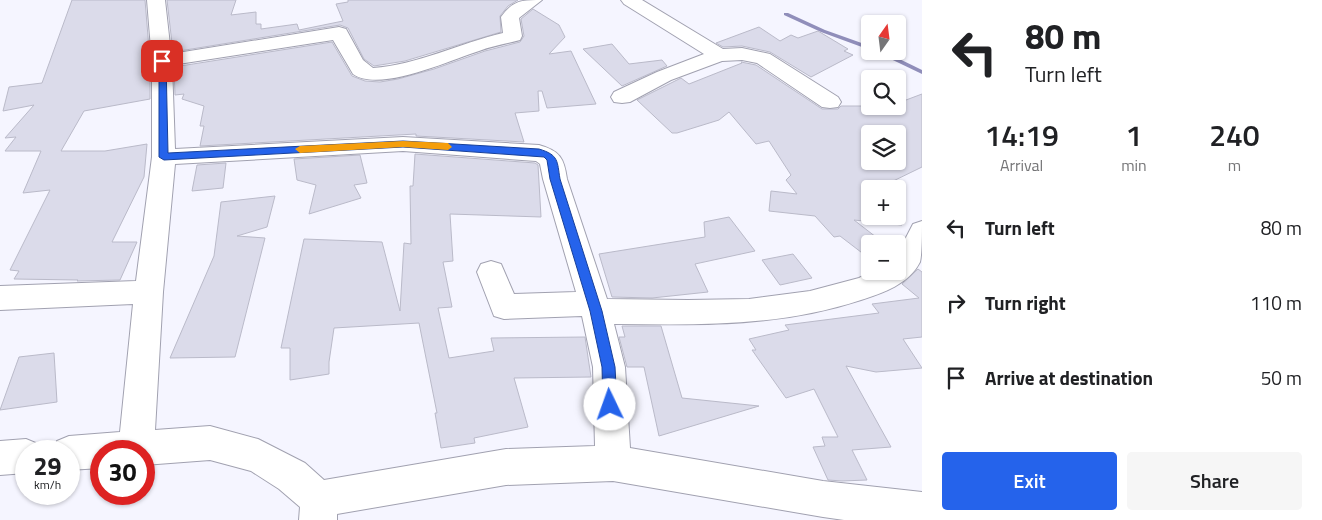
<!DOCTYPE html>
<meta charset="utf-8">
<style>
body{margin:0;font-family:"Titillium Web",sans-serif;background:#f6f6f6;color:#202124;height:100vh;display:flex;flex-direction:column;font-size:19px;white-space:nowrap}
*{box-sizing:border-box;margin:0}
p{font-size:16px;color:#757577}
.icon{flex:none;width:28px;height:28px;fill:none;stroke:currentColor;stroke-width:2;stroke-linecap:round;stroke-linejoin:round}
.map{position:relative;flex:1;overflow:hidden}
.side{display:flex;flex-direction:column;background:#fff;width:400px}
.side>*{flex:none}
.hud{background:#fff;color:#202124;overflow:hidden}
.needle{width:32px;rotate:14deg}
.fabs{position:absolute;left:861px;top:15px;display:grid;gap:10px}
.fabs a{display:grid;place-items:center;width:45px;height:45px;border-radius:5px;background:#fff;box-shadow:0 1px 4px #0004;font-size:25px}
.speed{position:absolute;left:15px;top:440px;display:flex;gap:10px;font-size:25px;font-weight:700;text-align:center}
.speed>*{display:grid;place-content:center;width:65px;height:65px;border-radius:50%;background:#fff;box-shadow:0 1px 4px #0004;line-height:1}
.speed small{font-size:12px;font-weight:400}
.speed .limit{border:8px solid #d22;background:#fff;color:#111}
.pin{position:absolute;display:grid;place-items:center;width:42px;height:42px;color:#fff;margin:-21px;border-radius:10px;box-shadow:0 2px 8px #0006}
.me{position:absolute;width:55px;margin:-28px;rotate:357deg;stroke-linejoin:round;filter:drop-shadow(0 0 4px #0008)}
.turn{display:flex;align-items:center;gap:18px;height:105px;padding:0 20px;font-size:22px}
.turn .icon{width:65px;height:65px;stroke-width:2.5}
.turn b{display:block;font-size:35px;line-height:42px}
.eta{display:flex;justify-content:space-evenly;align-items:center;height:85px;text-align:center}
.eta b{font-size:30px;font-weight:600;line-height:35px}
.cta{display:flex;gap:10px;margin-top:auto;padding:10px 20px}
.cta a{flex:1;height:58px;border-radius:5px;background:#2563eb;color:#fff;font-size:20px;font-weight:600;line-height:58px;text-align:center}
.cta a+a{background:#f6f6f6;color:#202124}
ul{padding:0;list-style:none}
li{display:flex;align-items:center;gap:15px;height:75px;padding:0 20px}
li div{flex:1}
li b{display:block;font-size:19px}
li em{font-style:normal}
main{display:flex;flex:1;min-height:0}
.map>svg:first-child{display:block}
.lines{fill:none;stroke-linecap:round;stroke-linejoin:round}
.stream{fill:#908eba;fill-rule:evenodd}
.building{fill:#dbdbea;stroke:#babac9;fill-rule:evenodd}
.street-casing{stroke:#a1a1b0;stroke-width:2}
.street{fill:#fff;fill-rule:evenodd}
.route{fill:#2563eb;stroke:#184099}
.slow{fill:#f59e0b}
</style>
<main>
<div class="map">
<svg width="922" height="520" viewBox="0 0 922 520">
<rect width="100%" height="100%" fill="#f5f5ff"/>
<g class="lines">
<g class="stream">
<polygon points="784,13 788,13 825,30 870,46 870,50 821,32 784,15"/>
<polygon points="874,51 883,51 922,70 922,74"/>
</g>
</g>
<g class="building">
<polygon points="72,0 145,0 150,61 150,99 84,111 61,151 105,151 147,144 144,177 112,242 137,242 120,280 77,281 78,280 14,279 19,271 10,270 50,190 23,193 41,151 5,151 16,137 5,138 34,105 3,111 9,87 42,83"/>
<polygon points="167,0 236,0 231,15 256,12 256,24 261,24 261,29 297,24 299,30 343,21 336,4 348,2 348,0 518,0 508,6 500,16 501,32 405,61 374,66 364,59 348,28 340,25 173,52"/>
<polygon points="533,9 559,25 565,37 549,54 571,51 596,104 547,108 542,91 538,91 539,111 515,113 524,142 416,136 416,134 200,146 204,126 200,126 204,106 182,99 184,94 175,95 174,67 332,42 352,76 365,81 380,82 398,79 434,69 485,51 520,42 524,36 521,19"/>
<polygon points="759,27 780,41 791,35 798,38 818,31 848,49 844,51 853,55 811,77 770,52 742,46 723,47 716,43"/>
<polygon points="612,44 629,64 662,60 667,66 622,86 583,49"/>
<path d="M 741,62 L 756,65 L 822,109 L 838,109 L 841,106 L 898,106 L 898,103 L 922,94 L 922,167 L 885,185 L 887,189 L 870,189 L 870,216 L 898,216 L 898,214 L 902,225 L 854,220 L 885,244 L 870,244 L 870,259 L 840,236 L 834,237 L 815,216 L 769,211 L 771,191 L 797,194 L 786,180 L 791,175 L 769,141 L 756,144 L 729,112 L 719,120 L 677,133 L 672,133 L 637,100 L 681,78 L 689,84 L 742,63 ZM 870,134 L 898,134 L 898,161 L 870,161 Z"/>
<polygon points="415,154 535,163 538,165 541,217 450,214 453,261 443,262 452,307 438,308 449,358 494,351 491,338 585,337 591,377 514,378 528,427 474,438 475,443 441,448 435,413 437,413 419,323 334,328 329,362 329,374 290,380 290,348 281,348 304,239 382,242 400,311 404,243 411,244 410,186 413,186"/>
<polygon points="360,155 367,183 354,185 361,198 309,214 316,185 297,180 294,159"/>
<polygon points="226,163 223,188 192,191 197,165"/>
<polygon points="275,196 267,227 237,236 265,238 235,357 170,358 214,256 221,202"/>
<polygon points="729,217 755,251 695,264 708,292 652,298 612,297 599,254 705,237 704,222"/>
<polygon points="793,254 812,278 780,285 762,260"/>
<polygon points="918,269 922,272 922,337 903,339 922,368 876,372 846,366 891,447 852,450 867,480 842,481 828,480 813,447 825,446 822,437 838,437 814,389 786,398 752,350 756,350 749,339 789,330 785,325 879,313 872,304 919,298 902,284"/>
<polygon points="622,326 661,326 682,398 759,406 659,436 644,367 627,367 619,337 625,337"/>
<polygon points="54,353 57,402 0,410 19,357"/>
</g>
<g class="lines">
<g class="street-casing">
<g id="street">
<path d="M 147,0 L 165,0 L 171,54 L 339,27 L 346,29 L 363,60 L 373,68 C 417,65 460,43 503,33 L 501,17 C 513,0 522,0 542,0 L 519,18 L 522,36 L 520,40 C 506,44 492,46 479,51 C 450,60 380,93 353,74 L 333,40 L 172,65 L 175,149 L 403,137 L 539,145 C 560,151 564,158 567,179 L 607,299 L 688,300 L 749,299 L 810,291 L 859,278 L 873,271 L 898,271 L 898,253 L 913,224 L 922,221 C 922,231 922,254 920,262 C 909,284 883,293 861,300 C 779,327 700,325 614,324 L 625,367 L 630,448 L 823,481 L 922,492 L 922,520 L 844,520 L 823,517 L 613,481 L 506,485 L 337,514 L 337,520 L 299,520 L 300,507 L 279,489 L 251,471 L 210,460 L 144,465 L 144,451 L 101,451 L 101,468 L 69,470 L 69,451 L 52,451 L 57,441 L 69,436 L 120,432 L 133,304 L 0,310 L 0,286 L 136,281 L 152,157 L 152,61 ZM 403,151 L 536,161 L 540,164 L 543,179 L 576,292 L 514,294 L 501,264 L 491,261 L 481,264 L 477,272 L 494,316 L 504,319 L 582,316 L 593,367 L 595,446 L 506,449 L 324,480 L 305,463 L 258,439 L 210,426 L 155,430 L 163,292 L 175,164 Z"/>
<polygon points="621,0 642,0 723,49 742,48 770,54 838,97 841,102 838,107 830,108 822,107 757,63 742,60 722,61 671,80 630,102 622,103 614,102 611,97 614,92 657,72 704,54 624,4"/>
<polygon points="26,439 38,444 42,451 26,451 26,473 0,475 0,441"/>
</g>
</g>
<use href="#street" class="street"/>
</g>
<path class="route" d="M 159,59 L 166,61 L 168,153 L 403,141 L 539,149 C 559,155 557,161 560,179 L 602,311 L 615,367 L 617,405 L 615,410 L 610,412 L 605,410 L 603,405 L 602,367 L 590,311 L 550,179 L 547,160 L 544,157 L 403,147 L 164,160 L 159,157 Z"/>
<polygon class="slow" points="403,141 448,143 452,147 448,150 403,147 300,153 295,149 300,146"/>
</svg>
<div class="fabs">
<a><svg class="needle" viewBox="-14 -14 28 28"><path d="M0-13l5 13h-10z" fill="#e53935"/><path d="M0 13l5-13h-10z" fill="#757577"/></svg></a>
<a><svg class="icon" aria-label="search" viewBox="0 0 24 24"><circle cx="10" cy="10" r="6"/><path d="M15 15l6 6"/></svg></a>
<a><svg class="icon" aria-label="layers" viewBox="0 0 24 24"><path d="M12 4l9 5-9 5-9-5zM3 14l9 5 9-5"/></svg></a>
<a>+</a>
<a>−</a>
</div>
<div class="speed"><div>29<small>km/h</small></div><div class="limit">30</div></div>
<div class="pin" style="left:162px;top:61px;background:#d93025"><svg class="icon" aria-label="arrive" viewBox="0 0 24 24"><path d="M6 21V4h12l-3 4 3 4H6"/></svg></div>
<svg class="me" style="left:610px;top:405px" viewBox="-20 -20 40 40"><circle r="19" fill="#fff"/><path d="M0-13L10 11 0 6-10 11z" fill="#2563eb"/></svg>
</div>
<section class="side">
<div class="hud">
<div class="turn"><svg class="icon" aria-label="left" viewBox="0 0 24 24"><path d="M17 20v-9H6M10 6l-5 5 5 5"/></svg><div><b>80 m</b>Turn left</div></div>
</div>
<div class="eta">
<div><b>14:19</b><p>Arrival</p></div>
<div><b>1</b><p>min</p></div>
<div><b>240</b><p>m</p></div>
</div>
<ul>
<li><svg class="icon" aria-label="left" viewBox="0 0 24 24"><path d="M17 20v-9H6M10 6l-5 5 5 5"/></svg><div><b>Turn left</b></div><em>80 m</em></li>
<li><svg class="icon" aria-label="right" viewBox="0 0 24 24"><path d="M7 20v-9h11M14 6l5 5-5 5"/></svg><div><b>Turn right</b></div><em>110 m</em></li>
<li><svg class="icon" aria-label="arrive" viewBox="0 0 24 24"><path d="M6 21V4h12l-3 4 3 4H6"/></svg><div><b>Arrive at destination</b></div><em>50 m</em></li>
</ul>
<div class="cta"><a>Exit</a><a>Share</a></div>
</section>
</main>
